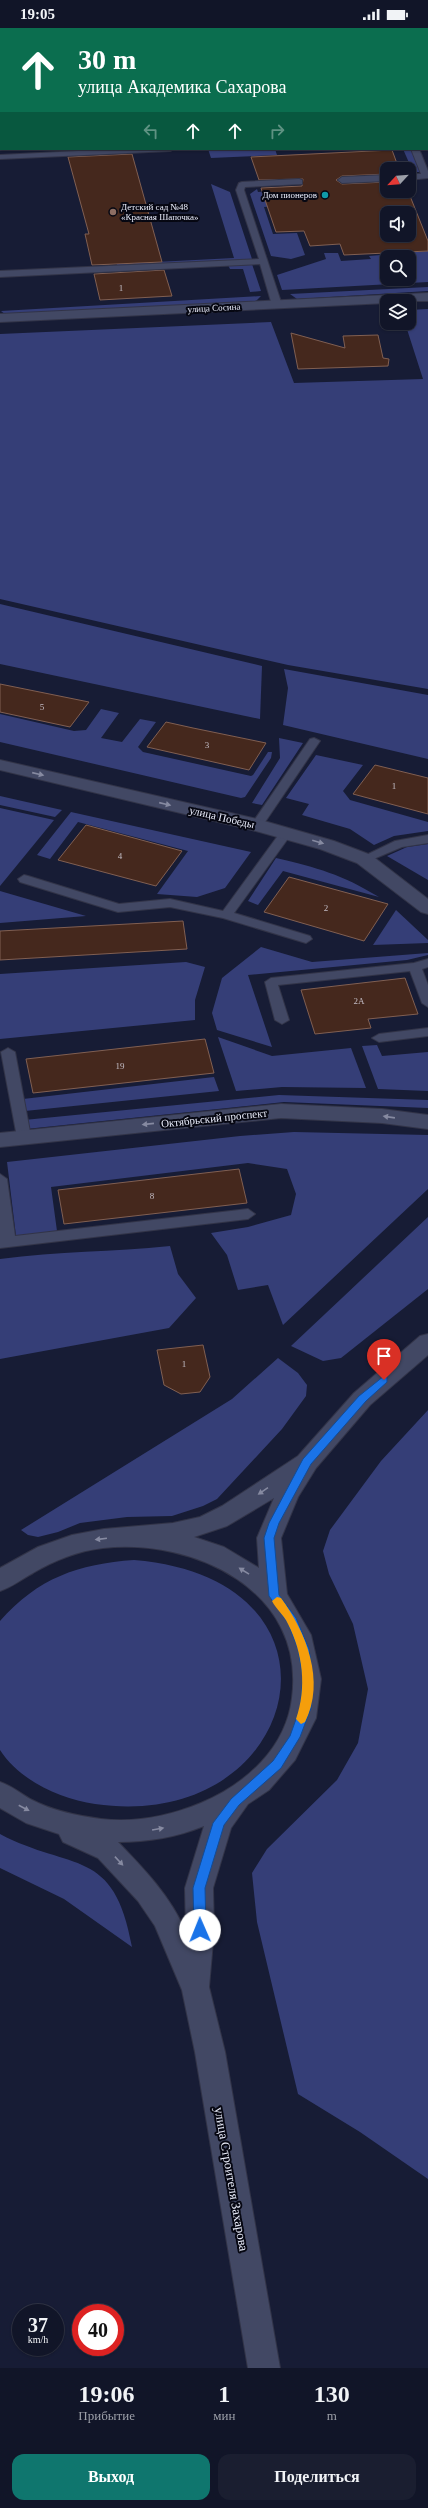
<!DOCTYPE html>
<html lang="ru">
<meta charset="utf-8">
<style>
body{margin:0;font-family:Georgia,serif;background:#1a1e30;color:#f1f3f6;height:100vh;display:flex;flex-direction:column;font-size:15px;white-space:nowrap}
*{box-sizing:border-box;margin:0}
p{font-size:13px;color:#9c9fa8}
.icon{flex:none;width:22px;height:22px;fill:none;stroke:currentColor;stroke-width:2;stroke-linecap:round;stroke-linejoin:round}
.map{position:relative;height:2340px;overflow:hidden}
.side{display:flex;flex-direction:column;background:#111528;flex:1}
.side>*{flex:none}
.banner{position:absolute;left:0px;top:0px;width:428px;height:122px;box-shadow:0 1px 3px #0004,0 0 0 1px #303445;background:#0b6e4f;color:#fff;overflow:hidden}
.needle{width:26px;rotate:244deg}
.fabs{position:absolute;left:380px;top:134px;display:grid;gap:8px}
.fabs a{display:grid;place-items:center;width:36px;height:36px;border-radius:8px;background:#111528;box-shadow:0 1px 3px #0004,0 0 0 1px #303445;font-size:20px}
.speed{position:absolute;left:12px;top:2276px;display:flex;gap:8px;font-size:20px;font-weight:700;text-align:center}
.speed>*{display:grid;place-content:center;width:52px;height:52px;border-radius:50%;background:#111528;box-shadow:0 1px 3px #0004,0 0 0 1px #303445;line-height:1}
.speed small{font-size:10px;font-weight:400}
.speed .limit{border:6px solid #d22;background:#fff;color:#111}
.pin{position:absolute;display:grid;place-items:center;width:34px;height:34px;color:#fff;margin:-41px -17px;border-radius:50% 50% 50% 0;rotate:-45deg;box-shadow:0 0 4px #0007}
.pin .icon{rotate:45deg}
.me{position:absolute;width:44px;margin:-22px;rotate:359deg;stroke-linejoin:round;filter:drop-shadow(0 0 3px #0008)}
.turn{display:flex;align-items:center;gap:14px;height:84px;padding:0 12px;font-size:18px}
.turn .icon{width:52px;height:52px;stroke-width:2.5}
.turn b{display:block;font-size:28px;line-height:34px}
.lanes{display:flex;align-items:center;height:38px;padding:0 12px;background:#0003;justify-content:center;gap:20px;direction:ltr}
.lanes .off{opacity:.35}
.eta{display:flex;justify-content:space-evenly;align-items:center;height:68px;text-align:center}
.eta b{font-size:24px;font-weight:800;line-height:28px}
.button{display:flex;gap:8px;margin-top:auto;padding:8px 12px}
.button a{flex:1;height:46px;border-radius:12px;background:#0f766e;color:#fff;font-size:16px;font-weight:800;line-height:46px;text-align:center}
.button a+a{background:#1a1e30;color:#f1f3f6}
.status{display:flex;justify-content:space-between;align-items:center;height:28px;padding:0 20px;background:#111528;direction:ltr}
.status svg{height:11px;fill:currentColor}
.map>svg:first-child{display:block}
.green{fill:#353e77;fill-rule:evenodd}
.building{fill:#45281d;stroke:#805f52;fill-rule:evenodd}
.lines{fill:none;stroke-linecap:round;stroke-linejoin:round}
.service-casing{stroke:#323448;stroke-width:2}
.minor-casing{stroke:#323448;stroke-width:2}
.tertiary-casing{stroke:#323448;stroke-width:2}
.service{fill:#424864;fill-rule:evenodd}
.minor{fill:#424864;fill-rule:evenodd}
.tertiary{fill:#424864;fill-rule:evenodd}
.oneway{fill:#868aa1}
.route{fill:#1a73e8;stroke:#114b97}
.slow{fill:#f59e0b}
.culture-dot{fill:#0f9aa8;stroke:#060712;stroke-width:1.5}
.education-dot{fill:#8d6e63;stroke:#060712;stroke-width:1.5}
.labels{text-anchor:middle;stroke-width:4;stroke-linejoin:round;paint-order:stroke}
.far-poi-label{font-size:9px;fill:#ebeefc;stroke:#060712;text-anchor:end}
.number-label{font-size:9px;fill:#c2bcc4}
.far-street-label{font-size:9px;fill:#ebeefc;stroke:#060712}
.street-label{font-size:11px;fill:#ebeefc;stroke:#060712}
.near-street-label{font-size:13px;fill:#ebeefc;stroke:#060712}
</style>
<div class="status"><b>19:05</b><svg viewBox="0 0 49 12"><path d="M0 12V9h3v3zM5 12V6h3v6zM10 12V3h3v9zM15 12V0h3v12zM26 1h20v11H26zM47 4h2v5h-2z"/></svg></div>
<div class="map">
<svg width="428" height="2340" viewBox="0 0 428 2340">
<rect width="100%" height="100%" fill="#171c35"/>
<g class="green">
<polygon points="208,121 275,121 277,127 211,130"/>
<polygon points="403,121 411,121 421,144 413,144"/>
<polygon points="211,156 230,164 252,231 117,239 117,236 234,230"/>
<polygon points="257,161 258,164 272,163 304,176 264,179 273,206 297,205 305,227 291,231 271,228 250,166"/>
<path d="M 428,223 L 428,254 L 282,262 L 277,247 L 326,231 L 324,225 L 338,225 L 341,233 L 371,231 L 369,228 ZM 387,229 L 409,229 L 409,251 L 387,251 Z"/>
<polygon points="252,236 261,263 250,264 243,241 230,241 228,237"/>
<polygon points="428,259 428,263 297,271 290,266"/>
<polygon points="261,268 256,273 6,287 1,283"/>
<polygon points="428,281 428,661 288,637 0,571 0,306 271,294 294,355 423,351 405,295 409,295 409,282"/>
<polygon points="0,576 262,638 260,691 0,636"/>
<polygon points="284,641 428,667 428,731 283,697 288,660"/>
<polygon points="101,681 119,685 101,710 122,714 140,691 156,694 138,719 143,724 251,748 253,747 268,724 272,724 271,730 245,769 241,770 0,714 0,686 74,703 86,702"/>
<polygon points="279,710 303,715 262,777 252,775 280,730"/>
<polygon points="316,727 363,737 343,763 350,772 428,794 428,803 394,808 374,817 350,801 302,787 309,776 286,770"/>
<polygon points="0,768 62,782 55,789 0,777"/>
<polygon points="0,780 54,792 0,858"/>
<polygon points="71,784 251,824 225,860 197,869 157,866 188,823 78,794 50,831 37,827"/>
<polygon points="428,816 428,852 387,828 407,819"/>
<path d="M 276,830 C 318,840 341,846 379,869 L 283,843 L 258,877 L 248,873 Z"/>
<polygon points="0,863 86,888 0,895"/>
<polygon points="396,882 428,912 428,915 373,917"/>
<polygon points="261,919 312,934 428,925 428,927 407,932 248,947 272,1019 217,1002 212,985 222,950"/>
<polygon points="186,934 205,939 195,972 195,992 0,1011 0,946"/>
<polygon points="218,1009 272,1028 351,1020 366,1060 282,1059 236,1063"/>
<polygon points="377,1017 382,1028 428,1024 428,1063 378,1061 362,1018"/>
<polygon points="214,1049 219,1063 25,1083 23,1071"/>
<polygon points="279,1067 428,1072 428,1080 284,1074 26,1101 24,1092"/>
<polygon points="294,1104 428,1107 428,1161 283,1297 268,1257 238,1262 227,1227 211,1205 248,1199 291,1187 296,1166 287,1141 248,1135 51,1159 57,1203 16,1208 7,1134 240,1108"/>
<polygon points="428,1189 428,1261 341,1330 323,1333 291,1318"/>
<path d="M 170,1218 L 178,1246 L 196,1270 L 169,1300 L 0,1331 L 0,1231 C 58,1223 113,1224 170,1218 Z"/>
<polygon points="278,1330 298,1345 307,1357 306,1368 282,1401 217,1471 203,1478 172,1488 127,1489 80,1495 58,1504 38,1509 28,1507 21,1502 232,1371"/>
<polygon points="428,1382 428,2151 360,2104 298,2066 257,1894 252,1845 267,1821 337,1752 358,1715 368,1661 353,1596 329,1546 323,1523 330,1502 381,1433"/>
<path d="M 134,1532 C 365,1551 302,1806 95,1776 C 60,1771 19,1752 0,1722 L 0,1593 C 38,1550 78,1536 134,1532 Z"/>
<path d="M 0,1806 C 72,1844 114,1818 132,1919 L 64,1871 L 0,1840 Z"/>
</g>
<g class="building">
<path d="M 392,122 L 399,141 L 387,141 L 387,146 L 342,148 L 336,152 L 342,156 L 387,154 L 387,163 L 408,163 L 428,213 L 428,223 L 344,227 L 340,216 L 310,218 L 304,203 L 276,204 L 261,160 L 302,158 L 303,151 L 259,152 L 251,129 ZM 387,185 L 409,185 L 409,207 L 387,207 Z"/>
<polygon points="132,126 162,234 92,237 85,206 89,206 68,129"/>
<polygon points="164,242 172,268 100,272 94,246"/>
<polygon points="291,305 345,320 343,308 378,307 383,330 389,331 388,338 298,341"/>
<polygon points="0,656 89,674 70,699 0,684"/>
<polygon points="166,694 193,700 266,715 249,742 147,719"/>
<polygon points="375,737 428,750 428,786 353,766"/>
<polygon points="86,797 182,823 156,858 58,832"/>
<polygon points="289,849 388,876 364,913 264,884"/>
<polygon points="183,893 187,921 0,932 0,903"/>
<polygon points="405,950 418,986 368,991 371,1000 315,1006 301,962"/>
<polygon points="205,1011 214,1045 33,1065 26,1031"/>
<polygon points="239,1141 247,1175 64,1196 58,1162"/>
<polygon points="203,1317 210,1349 200,1364 181,1366 164,1357 157,1322"/>
</g>
<g class="lines">
<g class="service-casing">
<g id="service">
<rect x="167" y="0" width="8" height="1"/>
<polygon points="368,0 376,0 377,1 369,1"/>
<rect x="427" y="18" width="1" height="4"/>
<rect x="0" y="40" width="1" height="4"/>
<rect x="0" y="64" width="1" height="9"/>
<polygon points="117,121 174,121 170,123 0,131 0,127"/>
<polygon points="411,121 419,121 428,143 428,150 409,152 409,146 421,146"/>
<polygon points="387,147 387,153 342,155 338,152 342,149"/>
<polygon points="299,151 302,152 302,156 245,159 244,162 282,277 280,279 272,277 260,236 0,249 0,243 259,231 236,162 239,155 242,154"/>
<polygon points="314,710 320,713 263,797 257,801 253,800 251,797 310,711"/>
<polygon points="286,801 292,805 234,885 310,908 312,911 306,915 223,890 170,879 118,884 20,854 18,851 24,847 28,848 119,876 170,871 223,883 282,802"/>
<polygon points="428,807 428,815 402,819 364,835 358,831 395,813"/>
<polygon points="428,931 428,939 422,941 428,957 428,979 422,975 410,943 278,957 289,992 282,996 275,992 265,954 271,950 414,935"/>
<polygon points="428,1000 428,1008 379,1014 372,1010 379,1006"/>
<polygon points="8,1020 15,1024 31,1109 24,1114 17,1109 1,1024"/>
<polygon points="0,1146 7,1151 15,1208 248,1181 255,1186 248,1191 0,1220"/>
</g>
</g>
<g class="minor-casing">
<g id="minor">
<rect x="263" y="0" width="12" height="1"/>
<polygon points="428,265 428,273 387,273 387,275 0,294 0,286"/>
<polygon points="0,732 257,791 334,813 371,827 428,871 428,886 421,884 357,835 320,821 252,802 0,742"/>
<polygon points="281,1076 382,1081 428,1087 428,1101 382,1095 281,1090 0,1119 0,1105"/>
</g>
</g>
<g class="tertiary-casing">
<g id="tertiary">
<rect x="427" y="57" width="1" height="8"/>
<rect x="0" y="77" width="1" height="8"/>
<path d="M 428,1306 L 428,1327 L 370,1377 L 316,1440 L 298,1469 L 281,1510 L 287,1566 L 311,1607 L 321,1651 L 316,1690 L 295,1732 L 269,1762 L 248,1776 L 231,1800 L 213,1860 L 214,1902 L 209,1959 L 225,2024 L 280,2340 L 248,2340 L 195,2024 L 182,1962 L 155,1898 L 138,1873 L 98,1830 L 63,1814 L 59,1806 L 26,1795 L 0,1780 L 0,1754 C 12,1758 21,1766 32,1772 C 53,1783 78,1788 101,1791 C 134,1795 170,1788 201,1775 C 246,1756 286,1720 292,1670 C 306,1563 195,1510 103,1520 C 78,1523 55,1532 33,1545 C 22,1551 12,1559 0,1563 L 0,1540 L 38,1519 L 72,1507 L 104,1501 L 173,1495 L 200,1489 L 222,1478 L 298,1428 L 354,1365 L 420,1308 ZM 274,1470 L 257,1510 L 259,1540 L 224,1519 L 194,1509 L 227,1498 ZM 204,1798 L 185,1860 L 186,1904 C 170,1868 145,1842 118,1814 C 148,1814 177,1809 204,1798 Z"/>
</g>
</g>
<use href="#service" class="service"/>
<use href="#minor" class="minor"/>
<use href="#tertiary" class="tertiary"/>
</g>
<defs><path id="oneway-solid" d="M-6-.8H1V-3.2L6.5 0L1 3.2V.8H-6Z"/></defs>
<g class="oneway">
<use href="#oneway-solid" transform="translate(38 746) rotate(13)"/>
<use href="#oneway-solid" transform="translate(165 776) rotate(13)"/>
<use href="#oneway-solid" transform="translate(318 814) rotate(16)"/>
<use href="#oneway-solid" transform="translate(389 1089) rotate(-172)"/>
<use href="#oneway-solid" transform="translate(148 1096) rotate(174)"/>
<use href="#oneway-solid" transform="translate(263 1463) rotate(146)"/>
<use href="#oneway-solid" transform="translate(101 1511) rotate(173)"/>
<use href="#oneway-solid" transform="translate(244 1543) rotate(-148)"/>
<use href="#oneway-solid" transform="translate(24 1780) rotate(28)"/>
<use href="#oneway-solid" transform="translate(158 1801) rotate(-10)"/>
<use href="#oneway-solid" transform="translate(119 1833) rotate(47)"/>
</g>
<polygon class="route" points="384,1348 387,1349 387,1354 366,1373 311,1436 279,1495 274,1510 279,1567 296,1590 309,1621 313,1650 311,1680 300,1709 281,1740 239,1777 224,1797 205,1860 206,1902 200,1907 194,1902 193,1860 213,1795 231,1771 273,1733 290,1708 300,1680 303,1650 298,1621 288,1595 269,1568 264,1510 269,1495 303,1431 359,1368"/>
<path class="slow" d="M 277,1569 L 281,1570 C 306,1604 326,1653 305,1694 L 301,1696 L 296,1691 C 307,1660 303,1625 288,1596 C 284,1587 276,1581 272,1573 Z"/>
<circle class="culture-dot" cx="325" cy="167" r="4"/>
<circle class="education-dot" cx="113" cy="184" r="4"/>
<g class="labels">
<g class="far-poi-label">
<text x="317" y="170">Дом пионеров</text>
<text x="121" y="182" text-anchor="start">Детский сад №48<tspan x="121" dy="10">«Красная Шапочка»</tspan></text>
</g>
<g class="number-label">
<text x="121" y="263">1</text>
<text x="42" y="682">5</text>
<text x="207" y="720">3</text>
<text x="394" y="761">1</text>
<text x="120" y="831">4</text>
<text x="326" y="883">2</text>
<text x="359" y="976">2А</text>
<text x="120" y="1041">19</text>
<text x="152" y="1171">8</text>
<text x="184" y="1339">1</text>
</g>
<g class="far-street-label">
<text transform="translate(214 280) rotate(-3)" y="3">улица Сосина</text>
</g>
<g class="street-label">
<text transform="translate(222 789) rotate(13)" y="4">улица Победы</text>
<text transform="translate(214 1090) rotate(-6)" y="4">Октябрьский проспект</text>
</g>
<g class="near-street-label">
<text transform="translate(232 2151) rotate(80)" y="5">улица Строителя Захарова</text>
</g>
</g>
</svg>
<div class="fabs">
<a><svg class="needle" viewBox="-14 -14 28 28"><path d="M0-13l5 13h-10z" fill="#e53935"/><path d="M0 13l5-13h-10z" fill="#9c9fa8"/></svg></a>
<a><svg class="icon" aria-label="sound" viewBox="0 0 24 24"><path d="M4 9h4l5-4v14l-5-4H4zM17 9q2 3 0 6"/></svg></a>
<a><svg class="icon" aria-label="search" viewBox="0 0 24 24"><circle cx="10" cy="10" r="6"/><path d="M15 15l6 6"/></svg></a>
<a><svg class="icon" aria-label="layers" viewBox="0 0 24 24"><path d="M12 4l9 5-9 5-9-5zM3 14l9 5 9-5"/></svg></a>
</div>
<div class="speed"><div>37<small>km/h</small></div><div class="limit">40</div></div>
<div class="pin" style="left:384px;top:1352px;background:#d93025"><svg class="icon" aria-label="arrive" viewBox="0 0 24 24"><path d="M6 21V4h12l-3 4 3 4H6"/></svg></div>
<svg class="me" style="left:200px;top:1902px" viewBox="-20 -20 40 40"><circle r="19" fill="#fff"/><path d="M0-13L10 11 0 6-10 11z" fill="#1a73e8"/></svg>
<div class="banner">
<div class="turn"><svg class="icon" aria-label="ahead" viewBox="0 0 24 24"><path d="M12 20V5M6 11l6-6 6 6"/></svg><div><b>30 m</b>улица Академика Сахарова</div></div>
<div class="lanes"><svg class="icon off" aria-label="left" viewBox="0 0 24 24"><path d="M17 20v-9H6M10 6l-5 5 5 5"/></svg><svg class="icon" aria-label="ahead" viewBox="0 0 24 24"><path d="M12 20V5M6 11l6-6 6 6"/></svg><svg class="icon" aria-label="ahead" viewBox="0 0 24 24"><path d="M12 20V5M6 11l6-6 6 6"/></svg><svg class="icon off" aria-label="right" viewBox="0 0 24 24"><path d="M7 20v-9h11M14 6l5 5-5 5"/></svg></div>
</div>
</div>
<section class="side">
<div class="eta">
<div><b>19:06</b><p>Прибытие</p></div>
<div><b>1</b><p>мин</p></div>
<div><b>130</b><p>m</p></div>
</div>
<div class="button"><a>Выход</a><a>Поделиться</a></div>
</section>
